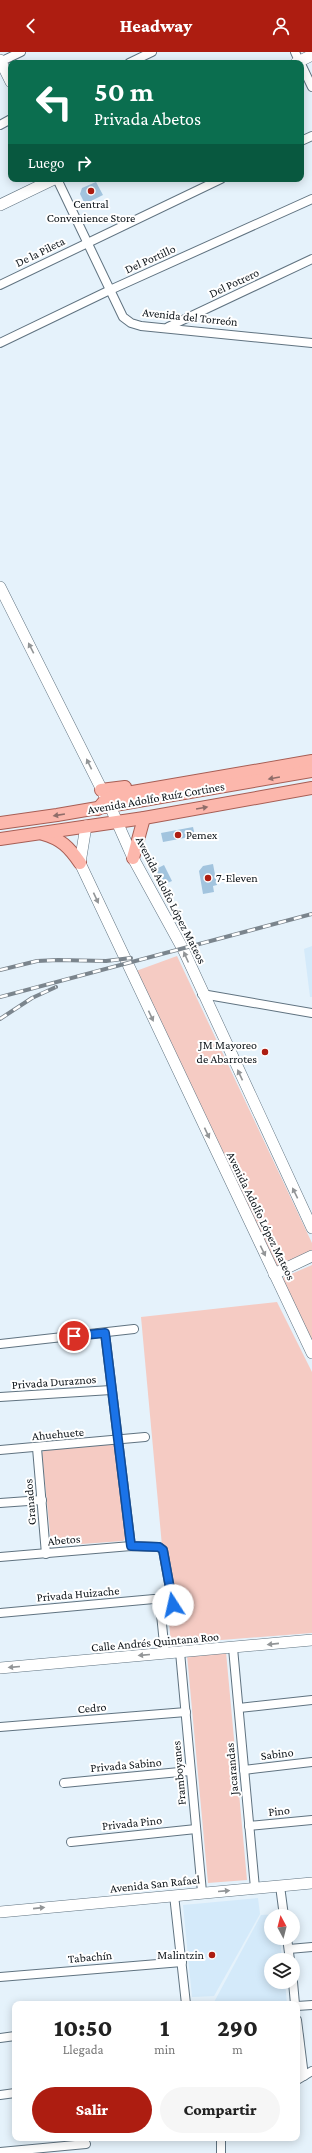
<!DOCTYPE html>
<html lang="es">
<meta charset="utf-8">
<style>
body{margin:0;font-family:"Crimson Pro",serif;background:#f6f6f6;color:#222;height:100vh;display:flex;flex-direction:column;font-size:15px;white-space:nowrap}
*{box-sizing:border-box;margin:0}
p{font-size:13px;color:#767676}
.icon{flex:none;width:22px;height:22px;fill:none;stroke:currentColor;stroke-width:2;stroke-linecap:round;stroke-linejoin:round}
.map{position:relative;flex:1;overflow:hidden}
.panel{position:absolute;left:12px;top:1949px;width:288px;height:140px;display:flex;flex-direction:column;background:#fff;border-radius:8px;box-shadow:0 2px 10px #0003}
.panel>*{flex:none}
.top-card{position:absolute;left:8px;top:8px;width:296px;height:122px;border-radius:8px;box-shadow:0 2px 10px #0003;background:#0b6e4f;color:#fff;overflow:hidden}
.needle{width:26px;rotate:353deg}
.fabs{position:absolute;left:264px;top:1857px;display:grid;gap:8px}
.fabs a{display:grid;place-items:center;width:36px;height:36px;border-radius:50%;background:#fff;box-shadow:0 2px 10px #0003;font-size:20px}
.pin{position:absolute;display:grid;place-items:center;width:34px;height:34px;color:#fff;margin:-17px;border:2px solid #fff;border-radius:50%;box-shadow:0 1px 4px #0007}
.me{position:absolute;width:44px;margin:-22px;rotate:350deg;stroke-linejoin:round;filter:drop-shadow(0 0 3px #0008)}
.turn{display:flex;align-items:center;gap:14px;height:84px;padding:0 20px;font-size:18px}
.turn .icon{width:52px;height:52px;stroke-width:2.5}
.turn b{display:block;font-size:28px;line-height:34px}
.then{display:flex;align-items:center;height:38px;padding:0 20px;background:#0003;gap:8px;font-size:15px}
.eta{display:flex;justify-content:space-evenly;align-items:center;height:68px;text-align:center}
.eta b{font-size:24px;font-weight:800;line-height:28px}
.primary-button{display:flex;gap:8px;margin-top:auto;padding:8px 20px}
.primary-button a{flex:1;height:46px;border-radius:24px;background:#ad1d11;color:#fff;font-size:16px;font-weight:800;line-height:46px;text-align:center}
.primary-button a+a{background:#f6f6f6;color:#222}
header{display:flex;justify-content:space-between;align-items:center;height:52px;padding:0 20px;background:#ad1d11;color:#fff;font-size:18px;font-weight:800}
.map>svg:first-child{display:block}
.built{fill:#d4eafa}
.green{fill:#f5cbc3}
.building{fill:#a2c4de}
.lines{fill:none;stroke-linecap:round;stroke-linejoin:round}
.street-casing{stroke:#607380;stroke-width:10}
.secondary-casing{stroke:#607380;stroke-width:12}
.primary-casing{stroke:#a75e54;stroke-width:14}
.street{stroke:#fff;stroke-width:8}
.secondary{stroke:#fff;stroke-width:11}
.primary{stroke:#fcb7ac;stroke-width:12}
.rail-casing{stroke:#7b858d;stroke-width:4}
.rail{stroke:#fff;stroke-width:2.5;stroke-dasharray:8;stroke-linecap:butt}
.oneway{fill:#929597}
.oneway2{fill:#906d69}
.route-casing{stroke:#114b97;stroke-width:10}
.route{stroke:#1a73e8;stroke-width:7}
.poi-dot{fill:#ad1d11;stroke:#fff;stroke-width:1.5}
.labels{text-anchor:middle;stroke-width:4;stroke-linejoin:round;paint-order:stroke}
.poi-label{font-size:12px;fill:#0c1318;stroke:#fff;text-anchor:start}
.street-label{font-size:12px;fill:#0c1318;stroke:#fff}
</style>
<header><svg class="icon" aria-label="back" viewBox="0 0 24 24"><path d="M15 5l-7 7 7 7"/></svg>Headway<svg class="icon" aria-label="person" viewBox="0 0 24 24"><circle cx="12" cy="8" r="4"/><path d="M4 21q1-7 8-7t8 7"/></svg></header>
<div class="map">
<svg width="312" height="2101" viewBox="0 0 312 2101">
<rect width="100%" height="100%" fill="#e5f2fb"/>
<g class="built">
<polygon points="312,894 312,945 310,945 304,897"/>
<polygon points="258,1846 260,1862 214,1944 192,1945 183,1853"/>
<polygon points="278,1862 278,1864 271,1864 271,1886 280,1886 282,1908 271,1908 271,1930 285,1930 287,1952 213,1952 261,1863"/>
</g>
<g class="green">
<polygon points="177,904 312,1191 312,1201 277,1215 136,919"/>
<polygon points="312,1213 312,1289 282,1226"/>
<polygon points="277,1250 312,1320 312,1581 171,1592 141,1265"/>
<polygon points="113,1392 116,1396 126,1486 123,1489 54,1494 51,1491 42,1401 45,1397"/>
<polygon points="226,1600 247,1828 208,1831 187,1603"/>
</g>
<g class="building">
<polygon points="96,130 103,143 85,152 80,142 82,136"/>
<polygon points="193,775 195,784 163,790 161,781"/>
<polygon points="213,812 217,833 213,834 214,840 203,842 199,819 203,814"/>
<polygon points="164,813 172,829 163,833 156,817"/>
</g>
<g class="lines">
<g class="street-casing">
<g id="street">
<polyline points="295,0 300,11"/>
<polyline points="0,10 21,0"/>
<polyline points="129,11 152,0"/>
<polyline points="301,12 312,35"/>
<polyline points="0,73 11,67"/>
<polyline points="301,89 312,84"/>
<polyline points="57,127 123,265 131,271 141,274 312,291"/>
<polyline points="0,233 221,127"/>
<polyline points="168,275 312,207"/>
<polyline points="0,291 110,238 312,147"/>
<polyline points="202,942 312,961"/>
<polyline points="105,1281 131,1494"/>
<polyline points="0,1292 134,1277"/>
<polyline points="0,1345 111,1338"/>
<polyline points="37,1396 46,1502"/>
<polyline points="0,1398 145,1385"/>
<polyline points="0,1451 42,1448"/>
<polyline points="0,1505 131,1494 159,1495 163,1498 173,1553 169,1560 160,1562"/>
<polyline points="0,1561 154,1547 160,1552 165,1602"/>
<polyline points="233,1596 255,1836"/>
<polyline points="180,1600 202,1840"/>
<polyline points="239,1656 312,1648"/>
<polyline points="0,1675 186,1660"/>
<polyline points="244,1718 312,1710"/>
<polyline points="64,1731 190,1719"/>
<polyline points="249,1774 312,1768"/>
<polyline points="71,1790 196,1777"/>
<polyline points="280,1834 284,1864"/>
<polyline points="174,1843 186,1952"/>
<polyline points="287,1886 290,1908"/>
<polyline points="289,1897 312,1895"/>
<polyline points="0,1925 182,1910"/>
<polyline points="293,1930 295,1952"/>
<polyline points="297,1954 312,1953"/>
<polyline points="297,1968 304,2024"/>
<polyline points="0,1986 15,1984"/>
<polyline points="297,2028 312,2019"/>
<polyline points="0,2043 15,2041"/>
<polyline points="0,2100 86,2092"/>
<polyline points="221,2101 221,2086"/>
</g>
</g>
<g class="secondary-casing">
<g id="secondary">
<polyline points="0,8 11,30"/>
<polyline points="296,11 312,3"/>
<polyline points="0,153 54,127"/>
<polyline points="0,535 110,754 133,806 184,899 312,1176"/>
<polyline points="86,774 80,811 312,1301"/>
<polyline points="274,1222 312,1204"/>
<polyline points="0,1616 312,1588"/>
<polyline points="0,1860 312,1831"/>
</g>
</g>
<g class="primary-casing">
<g id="primary">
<polyline points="101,738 125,735"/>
<polyline points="98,757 106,747 121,742 312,709"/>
<polyline points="0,771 57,763 312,719"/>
<path d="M 43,782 C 61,787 69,795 80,811"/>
<polyline points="0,787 144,766 312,736"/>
<polyline points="133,806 144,766"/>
</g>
</g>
<use href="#street" class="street"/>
<use href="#secondary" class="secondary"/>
<use href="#primary" class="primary"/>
<g class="rail-casing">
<g id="rail">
<polyline points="0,918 37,909 58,908 106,909 131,906"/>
<polyline points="0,945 312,862"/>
<polyline points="0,967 32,946 56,935"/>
</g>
</g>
<use href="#rail" class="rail"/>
</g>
<defs><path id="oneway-solid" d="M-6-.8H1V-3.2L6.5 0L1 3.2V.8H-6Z"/></defs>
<g class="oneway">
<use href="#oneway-solid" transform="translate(31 596) rotate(-117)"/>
<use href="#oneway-solid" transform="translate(89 712) rotate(-116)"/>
<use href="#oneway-solid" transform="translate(96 846) rotate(65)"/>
<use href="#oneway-solid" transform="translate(186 905) rotate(-114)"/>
<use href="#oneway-solid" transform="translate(151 964) rotate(65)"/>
<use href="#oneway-solid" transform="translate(240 1023) rotate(-115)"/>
<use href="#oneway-solid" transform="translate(207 1081) rotate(65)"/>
<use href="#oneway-solid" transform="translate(295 1141) rotate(-116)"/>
<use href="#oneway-solid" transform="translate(263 1199) rotate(64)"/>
<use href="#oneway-solid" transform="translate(273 1592) rotate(174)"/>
<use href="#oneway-solid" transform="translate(144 1603) rotate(175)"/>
<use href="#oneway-solid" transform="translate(14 1615) rotate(175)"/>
<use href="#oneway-solid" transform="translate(224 1839) rotate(-5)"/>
<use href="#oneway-solid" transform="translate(39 1856) rotate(-6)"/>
</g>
<g class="oneway2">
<use href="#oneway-solid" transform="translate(274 726) rotate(170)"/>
<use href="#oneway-solid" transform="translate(202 756) rotate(-10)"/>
<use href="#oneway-solid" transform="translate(59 763) rotate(171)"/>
</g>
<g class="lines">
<g class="route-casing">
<polyline id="route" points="74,1284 105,1281 131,1494 159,1495 163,1498 173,1553"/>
</g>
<use href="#route" class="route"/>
</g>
<g class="poi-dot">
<circle cx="91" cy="139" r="4"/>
<circle cx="178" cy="783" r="4"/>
<circle cx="208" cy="826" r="4"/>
<circle cx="265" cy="1000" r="4"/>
<circle cx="212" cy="1903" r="4"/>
</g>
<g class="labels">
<g class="poi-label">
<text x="91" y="156" text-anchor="middle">Central<tspan x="91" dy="14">Convenience Store</tspan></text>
<text x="186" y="787">Pemex</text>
<text x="216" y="830">7-Eleven</text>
<text x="257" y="997" text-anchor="end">JM Mayoreo<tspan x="257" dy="14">de Abarrotes</tspan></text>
<text x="204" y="1907" text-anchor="end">Malintzin</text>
</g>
<g class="street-label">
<text transform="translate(40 200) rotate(-26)" y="4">De la Pileta</text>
<text transform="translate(150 207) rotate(-24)" y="4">Del Portillo</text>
<text transform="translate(234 231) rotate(-25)" y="4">Del Potrero</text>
<text transform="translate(190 265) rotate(6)" y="4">Avenida del Torreón</text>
<text transform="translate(156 746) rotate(-10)" y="4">Avenida Adolfo Ruíz Cortines</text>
<text transform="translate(171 848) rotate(63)" y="4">Avenida Adolfo López Mateos</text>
<text transform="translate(261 1164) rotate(64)" y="4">Avenida Adolfo López Mateos</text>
<text transform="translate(54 1330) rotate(-4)" y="4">Privada Duraznos</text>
<text transform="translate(58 1382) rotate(-5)" y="4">Ahuehuete</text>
<text transform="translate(30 1450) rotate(-95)" y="4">Granados</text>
<text transform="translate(64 1488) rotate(-5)" y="4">Abetos</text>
<text transform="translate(78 1542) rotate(-5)" y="4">Privada Huizache</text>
<text transform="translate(155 1590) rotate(-5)" y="4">Calle Andrés Quintana Roo</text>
<text transform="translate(92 1656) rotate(-5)" y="4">Cedro</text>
<text transform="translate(277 1702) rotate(-7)" y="4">Sabino</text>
<text transform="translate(126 1713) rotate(-5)" y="4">Privada Sabino</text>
<text transform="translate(232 1717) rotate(-95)" y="4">Jacarandas</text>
<text transform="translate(179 1721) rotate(-95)" y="4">Framboyanes</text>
<text transform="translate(279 1759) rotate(-6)" y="4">Pino</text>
<text transform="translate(132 1771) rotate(-6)" y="4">Privada Pino</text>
<text transform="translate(155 1832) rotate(-6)" y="4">Avenida San Rafael</text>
<text transform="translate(90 1905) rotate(-5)" y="4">Tabachín</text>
</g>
</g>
</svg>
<div class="fabs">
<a><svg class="needle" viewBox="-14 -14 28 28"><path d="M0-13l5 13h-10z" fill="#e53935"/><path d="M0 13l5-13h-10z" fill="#767676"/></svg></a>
<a><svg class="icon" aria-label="layers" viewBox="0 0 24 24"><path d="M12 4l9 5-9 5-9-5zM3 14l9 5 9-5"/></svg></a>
</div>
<div class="pin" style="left:74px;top:1284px;background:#d93025"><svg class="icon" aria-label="arrive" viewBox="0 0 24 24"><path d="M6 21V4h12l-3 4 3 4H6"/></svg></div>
<svg class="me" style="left:173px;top:1553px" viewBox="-20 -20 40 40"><circle r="19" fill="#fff"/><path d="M0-13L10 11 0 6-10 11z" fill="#1a73e8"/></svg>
<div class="top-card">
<div class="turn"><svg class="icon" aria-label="left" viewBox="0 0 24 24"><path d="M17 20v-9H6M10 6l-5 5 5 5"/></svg><div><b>50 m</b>Privada Abetos</div></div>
<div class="then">Luego<svg class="icon" aria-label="right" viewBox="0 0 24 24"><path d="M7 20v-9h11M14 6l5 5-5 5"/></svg></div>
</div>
<section class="panel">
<div class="eta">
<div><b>10:50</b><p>Llegada</p></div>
<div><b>1</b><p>min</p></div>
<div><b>290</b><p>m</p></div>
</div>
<div class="primary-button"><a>Salir</a><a>Compartir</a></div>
</section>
</div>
